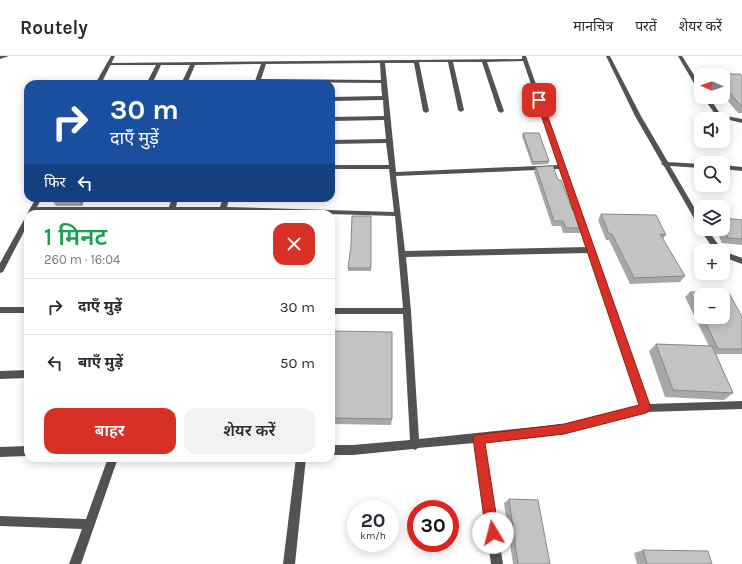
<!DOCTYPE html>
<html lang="hi">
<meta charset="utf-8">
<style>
body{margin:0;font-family:Karla,"Noto Sans Devanagari",sans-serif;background:#f2f2f3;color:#2b2b33;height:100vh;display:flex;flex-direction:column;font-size:15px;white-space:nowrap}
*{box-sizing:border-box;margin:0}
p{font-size:13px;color:#7c7c81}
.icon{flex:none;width:22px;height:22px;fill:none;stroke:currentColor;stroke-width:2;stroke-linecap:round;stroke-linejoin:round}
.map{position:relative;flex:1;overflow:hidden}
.drawer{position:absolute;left:24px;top:154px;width:311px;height:252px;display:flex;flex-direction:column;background:#fff;border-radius:12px;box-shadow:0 2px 10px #0003}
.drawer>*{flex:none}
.guide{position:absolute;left:24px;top:24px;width:311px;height:122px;border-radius:12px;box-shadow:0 2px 10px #0003;background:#1a4fa0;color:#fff;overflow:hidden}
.needle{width:26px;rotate:272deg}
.buttons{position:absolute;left:694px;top:12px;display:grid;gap:8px}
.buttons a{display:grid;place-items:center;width:36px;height:36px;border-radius:8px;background:#fff;box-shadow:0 2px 10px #0003;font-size:20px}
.speed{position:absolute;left:347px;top:444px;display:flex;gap:8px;font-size:20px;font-weight:700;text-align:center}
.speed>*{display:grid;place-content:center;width:52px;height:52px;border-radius:50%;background:#fff;box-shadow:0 2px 10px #0003;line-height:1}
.speed small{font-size:10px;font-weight:400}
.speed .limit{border:6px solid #d22;background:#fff;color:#111}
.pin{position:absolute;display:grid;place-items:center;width:34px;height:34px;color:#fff;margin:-17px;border-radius:8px;box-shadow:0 2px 6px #0006}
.me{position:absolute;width:44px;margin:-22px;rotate:352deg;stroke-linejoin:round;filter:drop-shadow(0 0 3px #0008)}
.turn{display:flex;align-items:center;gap:14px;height:84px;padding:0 20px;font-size:18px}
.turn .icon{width:52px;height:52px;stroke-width:2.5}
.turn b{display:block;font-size:28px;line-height:34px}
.then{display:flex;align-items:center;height:38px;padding:0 20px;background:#0003;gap:8px;font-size:15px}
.round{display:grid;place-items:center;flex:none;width:42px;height:42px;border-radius:12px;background:#f2f2f3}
.headline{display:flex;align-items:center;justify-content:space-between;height:68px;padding:0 20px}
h1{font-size:24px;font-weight:600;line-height:30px;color:#1e9e55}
.button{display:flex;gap:8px;margin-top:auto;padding:8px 20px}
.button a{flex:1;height:46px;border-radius:12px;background:#d93025;color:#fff;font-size:16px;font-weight:600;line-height:46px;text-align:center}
.button a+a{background:#f2f2f3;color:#2b2b33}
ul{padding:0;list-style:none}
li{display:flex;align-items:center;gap:12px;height:56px;padding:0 20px;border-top:1px solid #e1e1e2}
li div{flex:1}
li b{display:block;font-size:15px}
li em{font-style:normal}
header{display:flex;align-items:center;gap:24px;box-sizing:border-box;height:56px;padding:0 20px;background:#fff;border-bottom:1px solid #e1e1e2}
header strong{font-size:19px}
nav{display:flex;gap:22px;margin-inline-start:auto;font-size:14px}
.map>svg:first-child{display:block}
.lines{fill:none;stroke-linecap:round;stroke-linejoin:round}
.service{fill:#535353;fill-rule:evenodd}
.minor{fill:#535353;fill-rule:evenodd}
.tertiary{fill:#535353;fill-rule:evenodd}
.wall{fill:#a8a8a8;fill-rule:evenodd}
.shaded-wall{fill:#888}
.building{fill:#c3c3c3;stroke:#888}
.route{fill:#d93025;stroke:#8d1f18}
</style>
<header>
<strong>Routely</strong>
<nav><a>मानचित्र</a><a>परतें</a><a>शेयर करें</a></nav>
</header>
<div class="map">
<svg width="742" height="508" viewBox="0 0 742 508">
<rect width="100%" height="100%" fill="#fff"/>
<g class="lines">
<polygon class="service" points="0,0 9,0 0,3"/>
<g class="minor">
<path d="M 522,0 L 526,0 L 649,348 L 742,345 L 742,353 L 646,356 L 564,378 L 484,386 L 503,508 L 491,508 L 475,387 L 418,392 L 415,394 L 413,393 L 353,399 L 331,399 L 331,389 L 353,389 L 410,384 L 403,258 L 331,258 L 331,252 L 403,252 L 395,160 L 226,155 L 225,158 L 219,158 L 219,155 L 33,155 L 30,153 L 33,151 L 169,151 L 172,142 L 178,142 L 176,151 L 220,151 L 223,142 L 229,142 L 227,151 L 394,156 L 389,113 L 331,113 L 331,109 L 389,109 L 386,87 L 331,88 L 331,84 L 386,83 L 384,64 L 331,65 L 331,61 L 384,60 L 383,44 L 331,45 L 331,41 L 382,40 L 381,27 L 260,26 L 260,28 L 254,28 L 261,8 L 195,9 L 187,28 L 181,28 L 190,9 L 161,9 L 152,28 L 146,28 L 156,9 L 107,9 L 107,7 L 522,3 ZM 523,5 L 559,109 L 396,116 L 385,7 L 414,7 L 423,55 L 426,57 L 429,55 L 419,6 L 448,6 L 458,54 L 461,56 L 464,54 L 453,6 L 482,6 L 498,55 L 501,57 L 504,55 L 487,6 ZM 380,7 L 381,24 L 261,23 L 266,8 ZM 560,113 L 587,191 L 405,195 L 396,120 ZM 589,197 L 640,349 L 564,368 L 419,383 L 411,255 L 406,201 Z"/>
<polygon points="606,0 610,0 641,60 668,106 701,108 701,112 670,110 701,163 701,173 707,173 723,195 715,195 701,175 700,173 701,171 699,171 664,110 661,108 662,107 635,60"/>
<polygon points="678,0 682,0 701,30 701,36 698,34"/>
<polygon points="703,41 709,41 721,59 742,63 742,67 717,61"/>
<polygon points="723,109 742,111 742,115 723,113"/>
<polygon points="723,195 742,202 742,208 723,201"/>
<rect x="0" y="251" width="28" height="6"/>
<polygon points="28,314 28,322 0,323 0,315"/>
<polygon points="28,390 28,400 0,401 0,391"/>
<polygon points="108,402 118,402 81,508 69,508 82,473 0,470 0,460 86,463"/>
<polygon points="296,402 306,402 295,508 283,508"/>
</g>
<g class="tertiary">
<polygon points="111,0 115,0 101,28 95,28"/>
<polygon points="36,142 42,142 33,158 28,158 28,168 3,216 0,217 0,207 25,162 28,160 27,158"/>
</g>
</g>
<g class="wall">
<polygon points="713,18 742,20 742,57 738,57 723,39 723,19 712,19"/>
<polygon points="523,77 549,105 548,108 532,109 522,80"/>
<polygon points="536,111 558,124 572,153 583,172 581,177 563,177 561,170 552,170 534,116"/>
<polygon points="52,142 85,142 82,150 56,150 52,144"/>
<polygon points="601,158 666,179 663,183 685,220 680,226 630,228 609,184 606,184 598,164"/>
<polygon points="371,160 371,215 348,215 348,212"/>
<polygon points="723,162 742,164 742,189 722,187 716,173 723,173"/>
<path d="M 690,236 L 729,237 L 742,261 L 742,298 L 716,298 L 733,337 L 724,344 L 665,341 L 649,295 L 656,288 L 709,290 L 685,241 ZM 701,239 L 723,239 L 723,261 L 701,261 Z"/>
<polygon points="331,275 392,363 391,369 331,368"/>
<polygon points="509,443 550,508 513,508 504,447"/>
<polygon points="643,494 712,508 637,508 634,497"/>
</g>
<polygon class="shaded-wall" points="78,142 85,142 82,150 78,144"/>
<g class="building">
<polygon points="713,18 740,18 742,20 742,51 723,29 723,19 714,19"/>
<polygon points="523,77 539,77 549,105 533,106"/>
<polygon points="553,110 558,124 561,124 572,153 576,153 583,172 566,172 563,165 554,165 536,111"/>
<rect x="52" y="142" width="26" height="2"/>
<polygon points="601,158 656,159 666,179 660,178 685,220 634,222 612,178 609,178"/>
<polygon points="352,160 371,160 371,212 348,212 351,189"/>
<polygon points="723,162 742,164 742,183 728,182 723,172"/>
<polygon points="690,236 729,237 742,261 742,293 718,293 703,261 723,261 723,239 701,239 701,257"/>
<polygon points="331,275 392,276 392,363 331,362"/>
<polygon points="656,288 712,290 733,337 673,334"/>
<polygon points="509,443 538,444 550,508 518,508"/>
<polygon points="643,494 708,495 712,508 647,508"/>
</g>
<polygon class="route" points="539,42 542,44 651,352 649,355 646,357 564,378 485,387 499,477 497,481 493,483 488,481 486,477 473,382 475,379 564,368 639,349 536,44"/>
</svg>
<div class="buttons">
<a><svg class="needle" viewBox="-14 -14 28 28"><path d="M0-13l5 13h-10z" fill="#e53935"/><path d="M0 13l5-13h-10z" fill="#7c7c81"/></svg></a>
<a><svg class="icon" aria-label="sound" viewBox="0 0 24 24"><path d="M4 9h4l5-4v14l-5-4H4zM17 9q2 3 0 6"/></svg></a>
<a><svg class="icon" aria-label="search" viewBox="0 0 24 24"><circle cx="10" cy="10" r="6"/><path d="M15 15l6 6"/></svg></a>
<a><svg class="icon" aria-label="layers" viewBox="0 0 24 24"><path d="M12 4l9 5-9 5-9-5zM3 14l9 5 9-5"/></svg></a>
<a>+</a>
<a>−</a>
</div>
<div class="speed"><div>20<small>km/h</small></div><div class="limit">30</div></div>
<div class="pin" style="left:539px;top:44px;background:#d93025"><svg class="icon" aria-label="arrive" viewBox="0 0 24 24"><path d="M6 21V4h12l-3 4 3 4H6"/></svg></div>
<svg class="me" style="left:493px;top:477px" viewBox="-20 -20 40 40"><circle r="19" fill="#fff"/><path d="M0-13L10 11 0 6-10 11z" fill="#d93025"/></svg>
<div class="guide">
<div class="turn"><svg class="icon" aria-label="right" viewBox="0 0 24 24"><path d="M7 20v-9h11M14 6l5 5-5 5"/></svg><div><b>30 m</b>दाएँ मुड़ें</div></div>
<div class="then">फिर<svg class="icon" aria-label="left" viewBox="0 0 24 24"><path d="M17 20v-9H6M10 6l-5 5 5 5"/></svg></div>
</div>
<section class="drawer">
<div class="headline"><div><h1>1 मिनट</h1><p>260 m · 16:04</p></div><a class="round" style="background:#d93025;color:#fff"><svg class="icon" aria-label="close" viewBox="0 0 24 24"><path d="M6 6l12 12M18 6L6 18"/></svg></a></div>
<ul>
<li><svg class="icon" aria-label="right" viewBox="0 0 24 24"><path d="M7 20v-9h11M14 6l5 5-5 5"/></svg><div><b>दाएँ मुड़ें</b></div><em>30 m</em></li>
<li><svg class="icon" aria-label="left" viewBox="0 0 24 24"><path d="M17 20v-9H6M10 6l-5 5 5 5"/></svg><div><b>बाएँ मुड़ें</b></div><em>50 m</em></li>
</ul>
<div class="button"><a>बाहर</a><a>शेयर करें</a></div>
</section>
</div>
